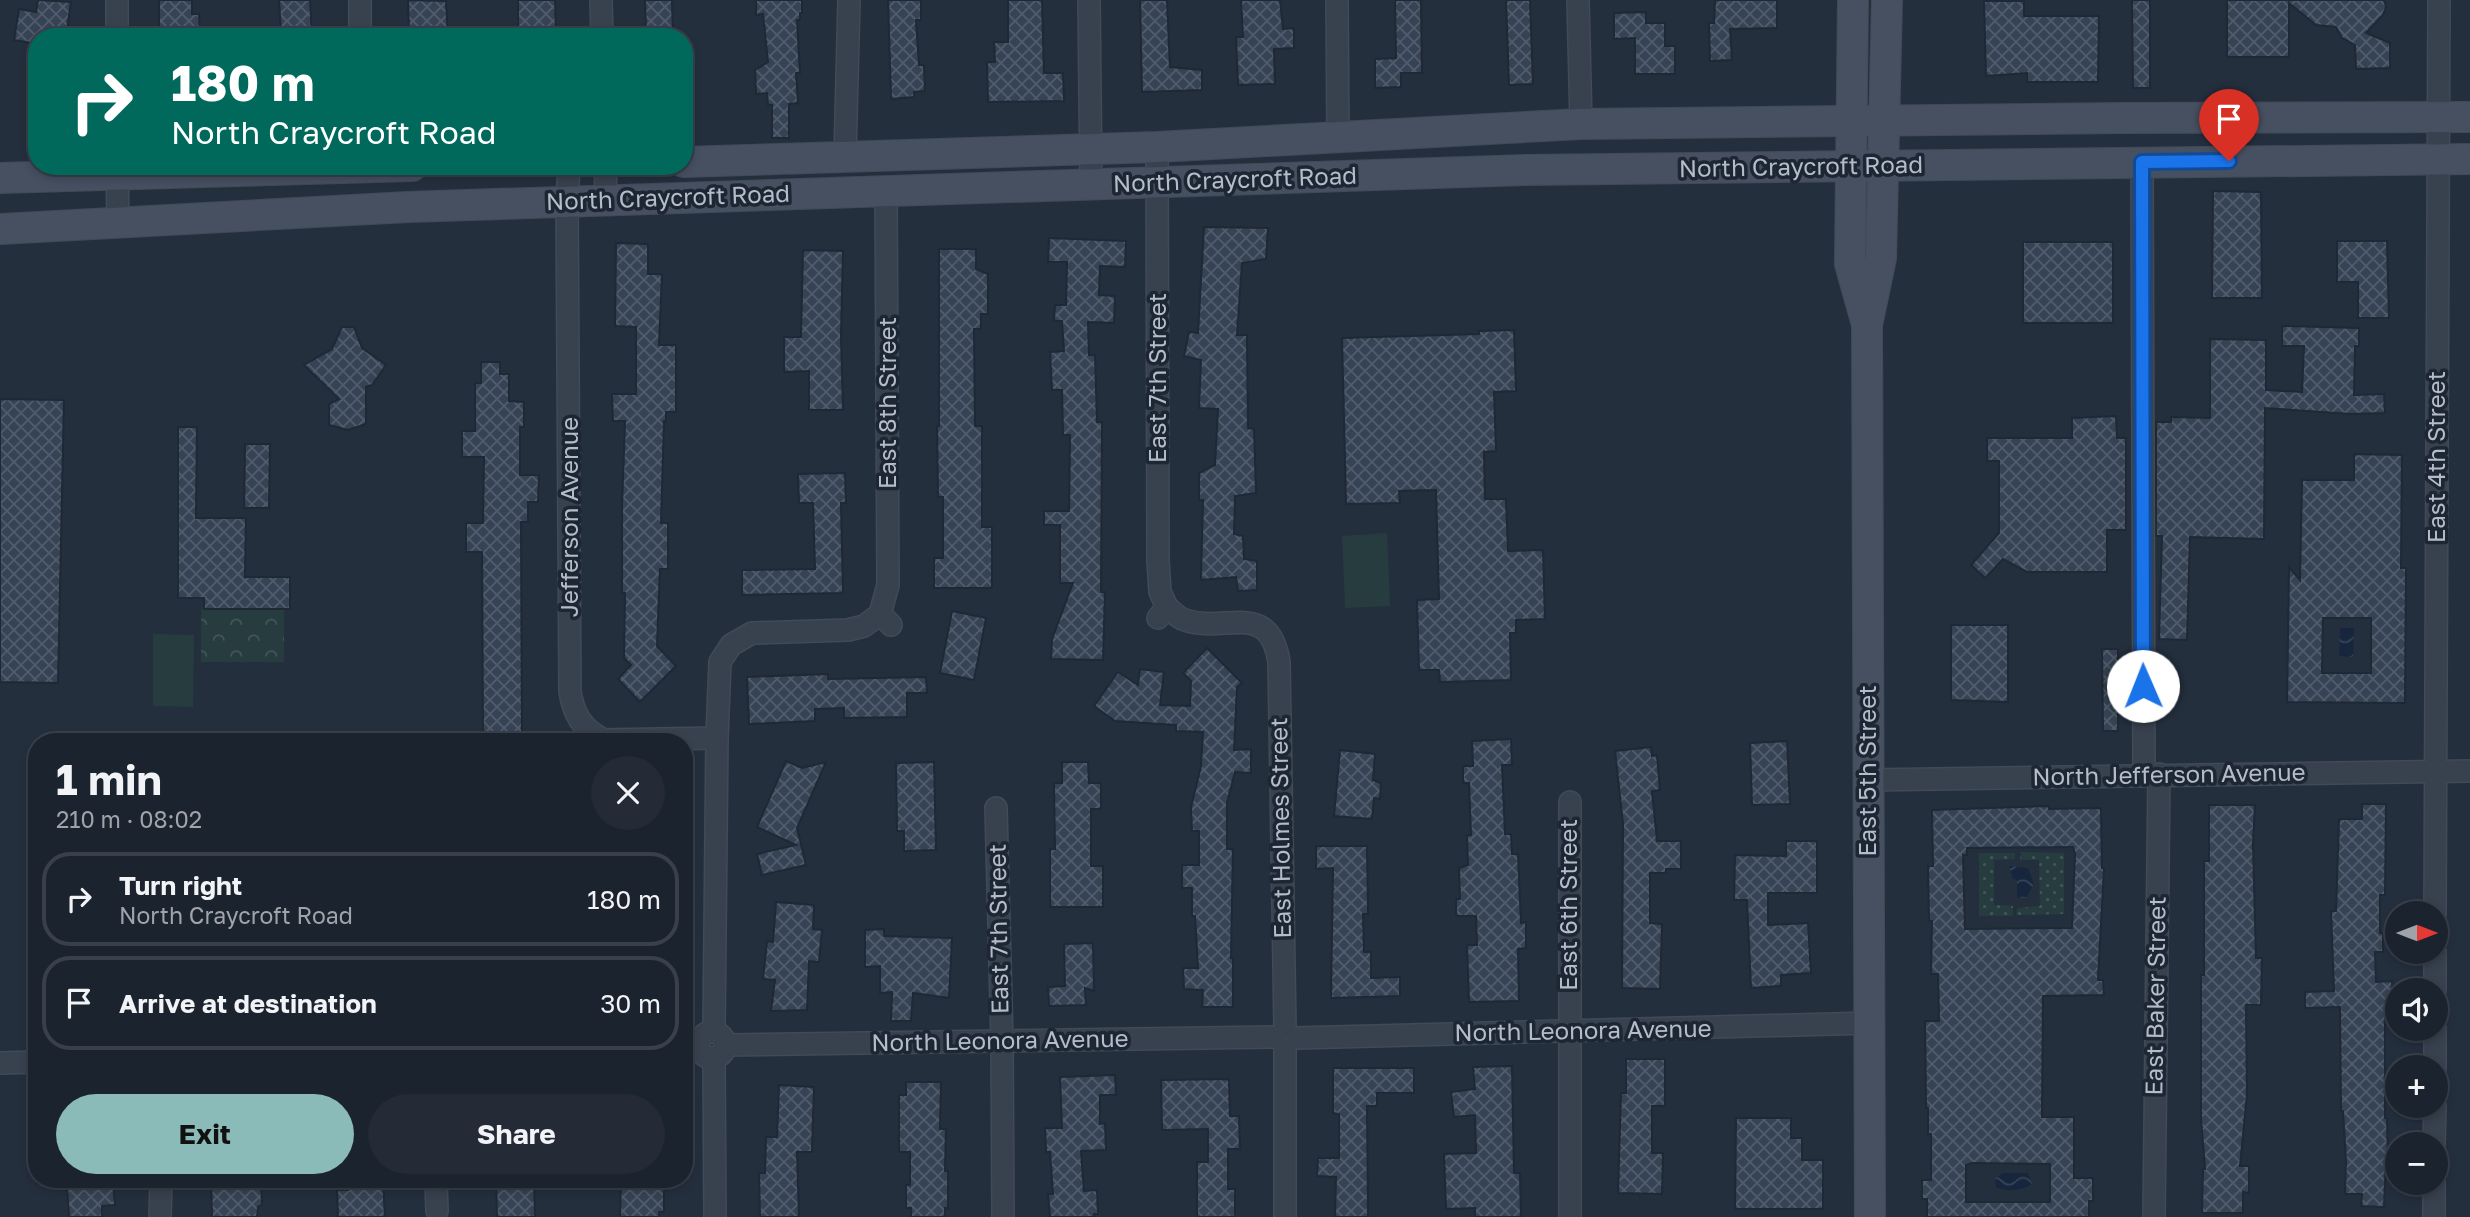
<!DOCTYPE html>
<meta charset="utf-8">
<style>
body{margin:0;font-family:"Golos Text",sans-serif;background:#242b36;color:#f1f3f6;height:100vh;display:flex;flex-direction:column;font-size:26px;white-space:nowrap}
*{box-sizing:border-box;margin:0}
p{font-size:23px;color:#a0a4aa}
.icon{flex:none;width:38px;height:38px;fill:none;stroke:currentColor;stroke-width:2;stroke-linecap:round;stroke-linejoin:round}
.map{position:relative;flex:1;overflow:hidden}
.drawer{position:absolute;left:28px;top:733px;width:665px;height:455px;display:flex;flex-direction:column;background:#1b232e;border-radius:28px;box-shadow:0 4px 10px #0003,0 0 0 2px #39404a}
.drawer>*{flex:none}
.top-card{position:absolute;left:28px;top:28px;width:665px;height:147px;border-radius:28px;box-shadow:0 4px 10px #0003,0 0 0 2px #39404a;background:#00695c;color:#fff;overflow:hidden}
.needle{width:46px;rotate:90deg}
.controls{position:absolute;left:2385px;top:901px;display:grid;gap:14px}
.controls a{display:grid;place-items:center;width:63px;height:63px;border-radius:50%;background:#1b232e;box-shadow:0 4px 10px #0003,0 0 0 2px #39404a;font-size:35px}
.pin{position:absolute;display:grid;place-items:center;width:60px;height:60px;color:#fff;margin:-72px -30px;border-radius:50% 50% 50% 0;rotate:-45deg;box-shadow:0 0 7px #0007}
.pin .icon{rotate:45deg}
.me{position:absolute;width:77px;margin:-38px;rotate:359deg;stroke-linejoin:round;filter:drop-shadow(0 0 5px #0008)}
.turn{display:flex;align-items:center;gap:24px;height:147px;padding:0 28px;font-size:32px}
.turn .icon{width:91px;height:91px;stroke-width:2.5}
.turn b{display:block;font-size:49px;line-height:60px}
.round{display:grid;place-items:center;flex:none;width:74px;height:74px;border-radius:37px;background:#242b36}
.summary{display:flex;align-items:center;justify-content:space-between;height:119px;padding:0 28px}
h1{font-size:42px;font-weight:700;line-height:52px}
.button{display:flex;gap:14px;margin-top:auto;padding:14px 28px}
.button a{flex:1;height:80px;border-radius:42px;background:#8bbbb9;color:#111;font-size:28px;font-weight:700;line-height:80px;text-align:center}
.button a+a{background:#242b36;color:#f1f3f6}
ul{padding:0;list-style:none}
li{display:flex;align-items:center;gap:21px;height:94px;margin:0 14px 10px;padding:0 14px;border:4px solid #39404a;border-radius:28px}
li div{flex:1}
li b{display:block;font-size:26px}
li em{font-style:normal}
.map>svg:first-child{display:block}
.grass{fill:url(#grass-dots)}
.park{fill:url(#park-crowns)}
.garden{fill:#263c3f}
.water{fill:url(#water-waves)}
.building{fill:url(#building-cross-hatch);stroke:#1f2835;stroke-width:2;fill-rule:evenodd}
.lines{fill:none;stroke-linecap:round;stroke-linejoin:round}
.street-casing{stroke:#414a57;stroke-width:24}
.secondary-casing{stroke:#414a57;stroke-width:32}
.street{stroke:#38414e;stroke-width:21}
.secondary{stroke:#465061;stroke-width:30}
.route-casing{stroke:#114b97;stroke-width:18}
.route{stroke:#1a73e8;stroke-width:12}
.labels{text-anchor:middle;stroke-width:7;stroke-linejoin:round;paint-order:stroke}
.street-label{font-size:24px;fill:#b4bcc9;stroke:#1d2633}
</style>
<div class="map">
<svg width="2470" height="1217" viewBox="0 0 2470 1217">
<defs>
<pattern id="grass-dots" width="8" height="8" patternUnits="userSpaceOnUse" patternTransform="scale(1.75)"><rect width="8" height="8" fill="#263c3f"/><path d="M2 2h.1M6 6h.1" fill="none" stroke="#435659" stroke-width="1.8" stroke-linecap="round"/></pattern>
<pattern id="park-crowns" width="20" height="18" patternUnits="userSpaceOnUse" patternTransform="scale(1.75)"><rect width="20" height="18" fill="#263c3f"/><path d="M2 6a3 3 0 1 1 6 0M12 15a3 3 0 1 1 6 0" fill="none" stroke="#435659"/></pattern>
<pattern id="water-waves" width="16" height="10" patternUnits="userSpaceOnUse" patternTransform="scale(1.75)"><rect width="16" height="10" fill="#17263c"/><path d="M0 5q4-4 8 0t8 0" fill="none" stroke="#364457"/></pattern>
<pattern id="building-cross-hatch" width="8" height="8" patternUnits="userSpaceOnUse" patternTransform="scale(1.75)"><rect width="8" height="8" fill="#364354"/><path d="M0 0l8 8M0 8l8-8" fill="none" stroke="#515c6b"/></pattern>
</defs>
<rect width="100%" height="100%" fill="#242f3e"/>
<g class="grass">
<polygon points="2021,852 2064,853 2064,914 2016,915 2017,908 2040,906 2039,860 2020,860"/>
<polygon points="1979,853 2015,853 2015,859 1994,860 1994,905 2013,906 2013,916 1979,916"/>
</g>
<rect class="park" x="201" y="609" width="83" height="53"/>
<g class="garden">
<polygon points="1387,533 1390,606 1345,608 1342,536"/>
<polygon points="153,634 194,635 193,707 153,706"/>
</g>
<g class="water">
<polygon points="2340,628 2354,628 2353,657 2339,656"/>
<polygon points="2009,866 2028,868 2034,884 2026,898 2017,898 2017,880 2013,879"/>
<path d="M 2003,1173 L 2028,1173 L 2032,1184 C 2022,1191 2007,1192 1996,1187 L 1995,1178 Z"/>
</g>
<g class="building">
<polygon points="38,0 71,2 66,37 37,37 37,44 14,40 19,9 36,12"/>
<polygon points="159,0 192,0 192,14 199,14 200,37 168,37 168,28 159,29"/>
<polygon points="279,0 310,0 312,37 287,37 287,33 281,33"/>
<polygon points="408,0 446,1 448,37 409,37"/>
<polygon points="518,0 555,0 556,34 518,35"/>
<polygon points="645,0 672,0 673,35 646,35"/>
<polygon points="756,0 802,0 802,13 800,13 800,20 797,20 800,73 796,73 798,103 789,104 789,138 772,138 772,105 768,105 767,93 756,94 755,70 768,62 763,14 756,15"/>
<polygon points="888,0 921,0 921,20 916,20 919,65 924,65 925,91 914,92 914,97 891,99"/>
<polygon points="1008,0 1042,0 1044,73 1063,73 1064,101 988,102 987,62 995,62 994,42 1008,42"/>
<polygon points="1140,0 1167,0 1170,67 1202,70 1202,90 1142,92"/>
<polygon points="1241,0 1280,0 1283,29 1294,28 1294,48 1274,49 1275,84 1238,85 1236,37 1243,37"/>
<polygon points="1395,0 1421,0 1422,73 1401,73 1401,87 1375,88 1375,59 1396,58"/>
<polygon points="1506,0 1530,0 1533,84 1509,85"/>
<polygon points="1715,0 1777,0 1777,28 1730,29 1732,60 1710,61 1709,23 1714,23"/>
<polygon points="2132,0 2150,0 2150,88 2133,88"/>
<polygon points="2227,0 2384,0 2386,7 2383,15 2366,33 2390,43 2390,68 2356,69 2355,45 2342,38 2336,27 2316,25 2289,3 2289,57 2227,57"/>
<polygon points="1984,1 2024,1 2024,16 2099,16 2098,82 2027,82 2027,73 1986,76"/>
<polygon points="1646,12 1646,23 1665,23 1665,46 1675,46 1675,74 1635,74 1635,38 1614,39 1614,13"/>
<polygon points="2213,191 2261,192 2262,298 2212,298"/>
<polygon points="1204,227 1268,228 1266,259 1242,263 1237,335 1247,335 1248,428 1254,429 1256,493 1235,496 1234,534 1243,536 1244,559 1257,561 1257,590 1238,591 1236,577 1201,580 1203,500 1199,500 1199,473 1215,465 1218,409 1199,408 1201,360 1184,356 1189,332 1198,333"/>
<polygon points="1049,238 1126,241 1125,267 1100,266 1099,295 1115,296 1114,323 1088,322 1089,355 1095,355 1097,422 1102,422 1101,592 1105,592 1103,660 1051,659 1052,639 1073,583 1060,583 1060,525 1044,525 1044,511 1069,511 1070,435 1063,435 1062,390 1052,390 1050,352 1064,351 1062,321 1054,321 1055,305 1066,305 1067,262 1048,262"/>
<polygon points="2337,241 2387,241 2389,318 2358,318 2358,282 2337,282"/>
<rect x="2023" y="242" width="90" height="81"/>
<polygon points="616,243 648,244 648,274 662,274 659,345 676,345 676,412 666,412 666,421 664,421 661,523 668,523 668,569 660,569 657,646 676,666 640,702 618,679 631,665 624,658 625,593 622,593 622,506 625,421 613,421 612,394 636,394 636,327 615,326"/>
<polygon points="939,249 976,249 976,269 988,274 988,314 981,314 981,329 974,329 975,426 982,426 982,527 992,527 992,588 934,588 934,558 943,558 943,497 938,497 937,426 939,426"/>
<polygon points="803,250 843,251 841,336 843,410 809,410 809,371 784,372 784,337 801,337"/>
<polygon points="2282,326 2359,328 2359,346 2355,346 2354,395 2384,394 2385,413 2350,414 2265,408 2264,539 2190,537 2187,640 2159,639 2162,536 2156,536 2156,422 2171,422 2171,417 2210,418 2210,339 2266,340 2266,390 2302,392 2304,346 2282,346"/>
<polygon points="342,327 354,327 362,348 386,365 372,385 366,387 366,424 348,430 329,425 329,404 339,399 304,365 332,349"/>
<polygon points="1514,330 1516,391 1494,392 1496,451 1484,452 1485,499 1506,499 1508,551 1543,550 1545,619 1516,620 1516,633 1510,633 1511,680 1440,682 1439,670 1419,670 1417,600 1439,599 1436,490 1399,491 1400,503 1346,504 1342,338 1479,334 1479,331"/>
<polygon points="481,362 500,362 500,374 509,374 509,401 524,402 524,427 520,427 520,475 539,475 538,502 528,502 528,522 521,522 522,742 483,742 482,552 466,552 466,523 483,523 484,457 462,457 462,431 475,431 475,383 481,383"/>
<polygon points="0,399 64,400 58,683 0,682"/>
<polygon points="2116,416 2117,438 2126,438 2126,530 2107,530 2107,572 2027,572 2003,559 1985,578 1971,565 1999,533 1999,461 1987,461 1987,438 2072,438 2072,418"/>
<polygon points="178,427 197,427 196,518 246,518 245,577 290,577 290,609 204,609 204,598 178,598"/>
<polygon points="245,444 270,444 269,508 244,508"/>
<path d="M 2354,454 L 2402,455 L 2401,568 L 2406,568 L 2405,703 L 2287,702 L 2289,567 L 2300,580 L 2302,480 L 2354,480 ZM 2323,618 L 2371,618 L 2371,673 L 2322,673 Z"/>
<polygon points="845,473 846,503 841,503 843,593 742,595 742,570 815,569 813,503 799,503 798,474"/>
<polygon points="952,611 986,618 974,680 940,673"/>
<polygon points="1951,625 2008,625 2008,702 1951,700"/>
<polygon points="1207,648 1242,683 1237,687 1234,750 1251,749 1251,773 1235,772 1227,803 1227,849 1233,849 1231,958 1233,958 1233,1007 1202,1007 1203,990 1184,989 1183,968 1198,968 1195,916 1192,916 1192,888 1182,888 1182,865 1199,865 1199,831 1192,831 1191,807 1201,766 1203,732 1176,731 1176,725 1115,721 1094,706 1118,672 1138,685 1140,669 1164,672 1160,705 1190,706 1191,681 1183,673"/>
<polygon points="2102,649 2118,649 2118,731 2103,731"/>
<polygon points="828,674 828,679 926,677 927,693 907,693 907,717 844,718 844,708 815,709 815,721 749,724 747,677"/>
<polygon points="1511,739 1512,765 1502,765 1505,834 1511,834 1512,854 1518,854 1521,923 1526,922 1526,948 1518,949 1519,1001 1469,1002 1467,945 1477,945 1476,916 1456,916 1456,899 1460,899 1459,868 1468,865 1467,835 1471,835 1469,783 1463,783 1463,766 1473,766 1472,741"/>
<polygon points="1787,741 1790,804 1752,805 1750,743"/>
<polygon points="1651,747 1652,756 1657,755 1660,790 1652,791 1657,841 1681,841 1681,869 1666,869 1666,873 1650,873 1650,923 1662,924 1660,989 1622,988 1623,824 1615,751"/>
<polygon points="1340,750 1375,754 1373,780 1381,783 1380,799 1374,798 1372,819 1334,816"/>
<polygon points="786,761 802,768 826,762 797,828 806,865 762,875 757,854 796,845 757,827"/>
<polygon points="934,762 936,850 904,851 904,831 897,831 896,763"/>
<polygon points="1062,762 1088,762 1089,783 1101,783 1101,809 1091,809 1091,866 1103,866 1103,907 1050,907 1050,849 1055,849 1054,783 1062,783"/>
<polygon points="2362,804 2386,804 2385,895 2380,895 2380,933 2383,933 2383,952 2375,952 2376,982 2392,981 2393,1001 2385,1001 2385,1118 2387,1118 2388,1160 2386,1160 2384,1207 2361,1206 2362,1194 2345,1194 2346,1161 2343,1111 2341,1111 2340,1007 2305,1008 2305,992 2334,991 2331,911 2336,911 2339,819 2362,819"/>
<polygon points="2209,805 2255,805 2253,843 2256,958 2262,958 2261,1005 2246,1005 2247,1094 2240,1166 2249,1166 2249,1193 2243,1192 2243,1213 2202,1213 2203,1169 2205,1169 2201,1118 2201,975 2204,975 2204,861 2209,861"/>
<path d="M 2049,806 L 2049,809 L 2101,808 L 2102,868 L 2104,868 L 2098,980 L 2103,980 L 2104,995 L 2043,996 L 2042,1117 L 2074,1117 L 2074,1178 L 2093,1178 L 2093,1201 L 2089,1201 L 2089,1217 L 1927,1217 L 1927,1199 L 1922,1199 L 1922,1180 L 1931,1180 L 1931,1134 L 1928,1134 L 1928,1108 L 1926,1108 L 1925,1021 L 1939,1021 L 1938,974 L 1931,974 L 1932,921 L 1929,921 L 1928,866 L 1933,866 L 1932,810 ZM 2073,847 L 2075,854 L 2072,928 L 1965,929 L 1963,855 L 1967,855 L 1967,848 ZM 1972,1163 L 2050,1164 L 2050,1202 L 1966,1202 L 1966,1165 Z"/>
<polygon points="1786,841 1817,841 1817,893 1768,893 1768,925 1808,923 1811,973 1781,975 1781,986 1751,988 1747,900 1734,900 1735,855 1786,856"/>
<polygon points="1316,846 1367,846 1368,914 1363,914 1364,952 1371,952 1371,978 1400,977 1400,996 1331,998 1333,868 1316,869"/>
<polygon points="776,902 814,905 813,929 822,930 819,962 809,961 807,1010 771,1011 775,980 763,979 767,941 773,942"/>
<polygon points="884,929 884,936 952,938 949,998 913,993 911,1021 891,1021 892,992 880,993 880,966 865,967 865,930"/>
<polygon points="1093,943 1094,991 1085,988 1086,1005 1049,1006 1048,987 1065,986 1064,944"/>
<polygon points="1626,1059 1665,1059 1665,1106 1652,1106 1652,1153 1663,1153 1662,1194 1618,1193 1621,1093 1626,1093"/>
<polygon points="1512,1066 1514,1173 1520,1173 1521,1217 1475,1217 1475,1208 1446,1209 1444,1154 1476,1153 1475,1115 1454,1117 1451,1092 1475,1089 1473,1067"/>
<polygon points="1333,1068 1414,1068 1414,1093 1377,1093 1377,1106 1367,1106 1368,1217 1335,1217 1336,1177 1317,1176 1318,1158 1339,1158 1339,1114 1333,1113"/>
<polygon points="1115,1075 1116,1095 1100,1095 1100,1124 1105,1123 1106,1150 1081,1151 1084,1191 1097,1190 1098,1214 1094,1214 1094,1217 1050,1217 1048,1194 1053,1194 1050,1152 1046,1152 1045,1128 1062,1128 1060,1077"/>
<polygon points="1229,1079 1230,1116 1239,1116 1240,1149 1228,1149 1228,1189 1235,1189 1235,1217 1197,1217 1197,1162 1208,1162 1208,1129 1162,1130 1161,1080"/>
<polygon points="906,1082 941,1082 940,1129 946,1129 945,1171 948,1171 948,1208 945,1208 945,1217 911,1217 911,1208 906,1208 906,1185 910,1185 910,1152 899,1152 899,1095 906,1095"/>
<polygon points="779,1085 814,1087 812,1152 797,1152 799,1217 760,1217 759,1173 765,1173 766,1137 777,1137"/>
<polygon points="1736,1118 1791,1118 1791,1138 1802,1138 1802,1160 1823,1160 1823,1209 1735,1209"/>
<polygon points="211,1180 261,1180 262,1205 258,1207 257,1217 212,1217"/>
<polygon points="347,1180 383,1180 385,1217 338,1217 337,1190 348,1190"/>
<polygon points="496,1180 534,1180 535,1217 497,1217"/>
<polygon points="621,1180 664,1180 664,1212 659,1212 659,1217 620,1217"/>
<polygon points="113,1183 115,1205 102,1206 102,1217 69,1217 67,1187"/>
</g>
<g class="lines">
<g class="street-casing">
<g id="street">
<polyline points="360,0 360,37"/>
<polyline points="601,0 602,37"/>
<polyline points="1089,0 1091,185"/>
<polyline points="1337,0 1338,138"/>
<polyline points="1578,0 1581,124"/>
<polyline points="117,37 117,0"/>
<polyline points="1157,147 1158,560 1160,592 1167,607"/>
<polyline points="845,156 849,0"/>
<polyline points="2142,162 2144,775"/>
<polyline points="117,166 118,221"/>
<path d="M 569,166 L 567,201 L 570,692 C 574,715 582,729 604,740 L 717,738"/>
<polyline points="605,201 606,166"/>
<polyline points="880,614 888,585 886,191"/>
<path d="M 1158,618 L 1167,607 C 1173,612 1178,618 1185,620 C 1225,634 1269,599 1279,662 L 1285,1027"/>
<polyline points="1869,780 2470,771"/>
<polyline points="996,808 1002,1041 1003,1217"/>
<polyline points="2435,914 2439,0"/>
<polyline points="2435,990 2435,952"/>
<polyline points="714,1031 717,738 720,662 731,645 752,633 848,630 864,626 880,614 891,625"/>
<circle cx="712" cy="1045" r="13"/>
<polyline points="1297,1038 1869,1023"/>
<polyline points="726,1045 1275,1037"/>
<polyline points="714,1058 715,1217"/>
<polyline points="0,1063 37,1062"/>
<polyline points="2435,1068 2435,1029"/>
<polyline points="2434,1144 2435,1106"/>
<polyline points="436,1180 437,1211"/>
<polyline points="160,1217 161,1180"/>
<polyline points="1285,1217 1285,1050"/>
<polyline points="1570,1217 1570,802"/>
<polyline points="2154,1217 2159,774"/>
<polyline points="2434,1217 2434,1183"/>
</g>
</g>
<g class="secondary-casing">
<g id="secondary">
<polyline points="1853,0 1850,264 1866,321"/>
<polyline points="684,162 1157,147 1581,124 2121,118 2470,117"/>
<polyline points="0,178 412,166"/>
<polyline points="0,229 408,207 1526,170 2470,159"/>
<polyline points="1870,1217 1867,325 1881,258 1887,0"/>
</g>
</g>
<use href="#street" class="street"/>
<use href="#secondary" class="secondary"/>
</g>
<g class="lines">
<g class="route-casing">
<polyline id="route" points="2143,686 2142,162 2229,161"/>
</g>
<use href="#route" class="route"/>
</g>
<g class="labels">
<g class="street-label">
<text transform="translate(1801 167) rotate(-1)" y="8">North Craycroft Road</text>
<text transform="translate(1235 180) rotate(-2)" y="8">North Craycroft Road</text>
<text transform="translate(668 198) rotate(-2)" y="8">North Craycroft Road</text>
<text transform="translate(1158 378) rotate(-90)" y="8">East 7th Street</text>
<text transform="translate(888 403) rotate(-90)" y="8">East 8th Street</text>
<text transform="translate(2437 457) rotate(-90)" y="8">East 4th Street</text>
<text transform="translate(570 517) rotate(-90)" y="8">Jefferson Avenue</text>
<text transform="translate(1868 771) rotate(-90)" y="8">East 5th Street</text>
<text transform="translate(2169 775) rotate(-1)" y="8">North Jefferson Avenue</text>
<text transform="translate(1281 828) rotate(-91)" y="8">East Holmes Street</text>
<text transform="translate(1569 905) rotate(-90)" y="8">East 6th Street</text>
<text transform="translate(999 929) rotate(-91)" y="8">East 7th Street</text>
<text transform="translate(2156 996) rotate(-89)" y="8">East Baker Street</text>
<text transform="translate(1583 1031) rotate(-1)" y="8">North Leonora Avenue</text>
<text transform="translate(1000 1041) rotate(-1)" y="8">North Leonora Avenue</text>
</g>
</g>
</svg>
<div class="controls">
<a><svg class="needle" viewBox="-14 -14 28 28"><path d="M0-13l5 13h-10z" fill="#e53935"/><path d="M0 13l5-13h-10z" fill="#a0a4aa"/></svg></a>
<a><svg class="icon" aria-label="sound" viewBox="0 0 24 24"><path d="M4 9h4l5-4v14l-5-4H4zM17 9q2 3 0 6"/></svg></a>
<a>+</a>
<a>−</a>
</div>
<div class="pin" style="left:2229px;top:161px;background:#d93025"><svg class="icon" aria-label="arrive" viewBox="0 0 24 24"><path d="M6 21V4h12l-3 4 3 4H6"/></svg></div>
<svg class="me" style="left:2143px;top:686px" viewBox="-20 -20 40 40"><circle r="19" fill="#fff"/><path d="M0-13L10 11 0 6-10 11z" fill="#1a73e8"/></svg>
<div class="top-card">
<div class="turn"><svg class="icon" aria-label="right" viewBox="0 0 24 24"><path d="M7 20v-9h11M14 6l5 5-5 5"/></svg><div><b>180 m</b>North Craycroft Road</div></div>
</div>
<section class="drawer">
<div class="summary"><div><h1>1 min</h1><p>210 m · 08:02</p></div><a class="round"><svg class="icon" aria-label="close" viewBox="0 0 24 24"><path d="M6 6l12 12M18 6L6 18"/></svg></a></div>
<ul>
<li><svg class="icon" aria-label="right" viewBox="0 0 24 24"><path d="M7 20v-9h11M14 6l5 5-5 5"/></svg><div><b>Turn right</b><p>North Craycroft Road</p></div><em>180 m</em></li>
<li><svg class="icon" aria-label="arrive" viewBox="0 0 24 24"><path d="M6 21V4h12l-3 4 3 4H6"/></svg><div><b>Arrive at destination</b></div><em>30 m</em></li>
</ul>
<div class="button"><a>Exit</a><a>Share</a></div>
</section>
</div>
